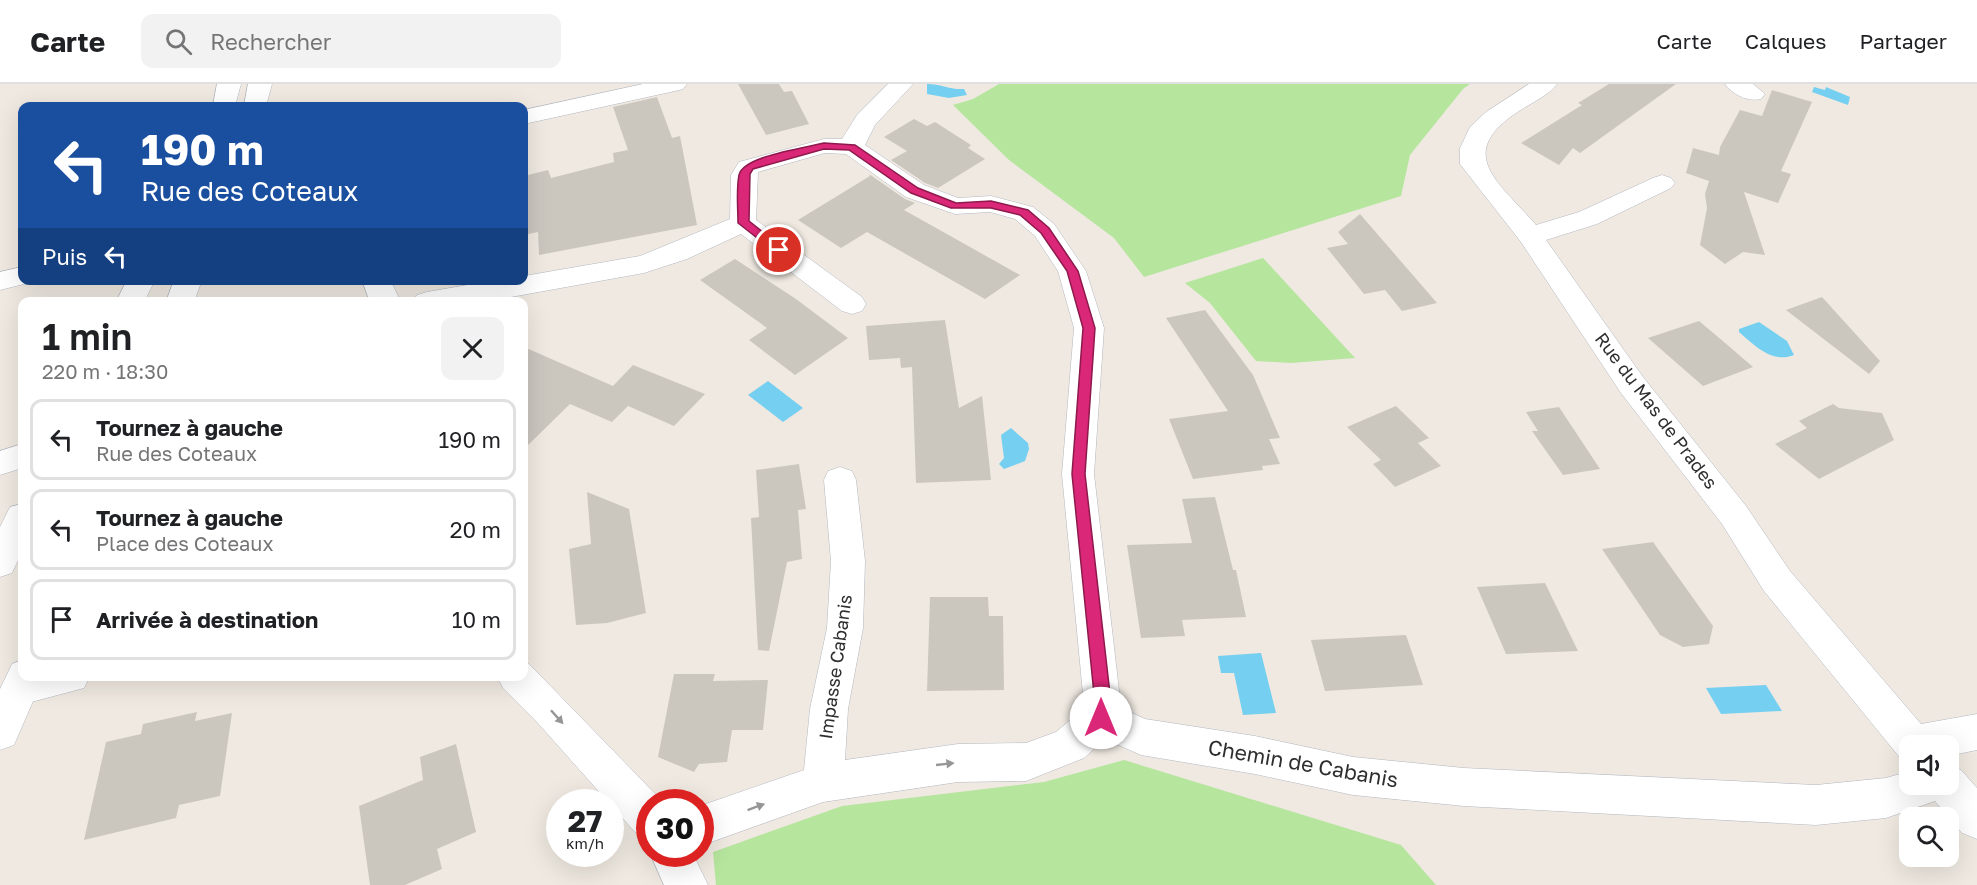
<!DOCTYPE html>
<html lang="fr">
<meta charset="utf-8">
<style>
body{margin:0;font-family:"Golos Text",sans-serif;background:#f2f2f2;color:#202124;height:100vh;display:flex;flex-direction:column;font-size:22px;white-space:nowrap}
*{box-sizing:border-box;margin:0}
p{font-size:20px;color:#757577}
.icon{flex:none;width:33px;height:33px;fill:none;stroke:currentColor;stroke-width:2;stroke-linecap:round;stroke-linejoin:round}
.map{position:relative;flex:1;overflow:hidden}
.sheet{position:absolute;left:18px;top:213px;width:510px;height:384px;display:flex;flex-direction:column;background:#fff;border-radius:12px;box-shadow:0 6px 24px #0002}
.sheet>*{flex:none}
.guide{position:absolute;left:18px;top:18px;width:510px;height:183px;border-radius:12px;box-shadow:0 6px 24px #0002;background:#1a4fa0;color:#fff;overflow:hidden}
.buttons{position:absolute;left:1899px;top:651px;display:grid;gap:12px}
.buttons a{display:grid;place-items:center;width:60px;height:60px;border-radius:12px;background:#fff;box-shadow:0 6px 24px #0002;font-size:30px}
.speed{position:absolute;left:546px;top:705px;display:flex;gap:12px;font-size:30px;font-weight:700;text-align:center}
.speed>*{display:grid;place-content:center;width:78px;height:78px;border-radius:50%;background:#fff;box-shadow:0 6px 24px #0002;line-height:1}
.speed small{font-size:15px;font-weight:400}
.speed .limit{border:9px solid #d22;background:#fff;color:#111}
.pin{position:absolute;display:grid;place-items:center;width:51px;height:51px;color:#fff;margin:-26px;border:3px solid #fff;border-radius:50%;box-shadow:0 2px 6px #0007}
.me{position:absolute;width:66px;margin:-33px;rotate:0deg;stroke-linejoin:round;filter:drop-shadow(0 0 4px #0008)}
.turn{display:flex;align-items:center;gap:21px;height:126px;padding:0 24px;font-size:27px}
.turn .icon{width:78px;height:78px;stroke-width:2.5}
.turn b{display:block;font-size:42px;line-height:51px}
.then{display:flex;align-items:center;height:57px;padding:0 24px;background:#0003;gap:12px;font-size:22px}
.round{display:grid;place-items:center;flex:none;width:63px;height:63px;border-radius:12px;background:#f2f2f2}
.headline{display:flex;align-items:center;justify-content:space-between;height:102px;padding:0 24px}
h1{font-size:36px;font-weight:600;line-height:45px}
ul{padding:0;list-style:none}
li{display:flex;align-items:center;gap:18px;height:81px;margin:0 12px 9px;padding:0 12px;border:3px solid #e0e0e0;border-radius:12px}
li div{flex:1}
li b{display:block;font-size:22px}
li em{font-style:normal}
header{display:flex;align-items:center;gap:36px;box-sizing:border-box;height:84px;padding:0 30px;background:#fff;border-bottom:2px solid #e0e0e0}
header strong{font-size:28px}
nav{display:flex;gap:33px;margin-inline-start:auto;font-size:21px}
.search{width:420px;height:54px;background:#f2f2f2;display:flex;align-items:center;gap:15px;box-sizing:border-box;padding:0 21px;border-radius:12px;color:#757577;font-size:22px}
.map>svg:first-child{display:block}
.green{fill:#b6e59e}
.water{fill:#75cff0}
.building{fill:#cbc7bf}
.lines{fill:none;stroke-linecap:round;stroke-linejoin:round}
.street-casing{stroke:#b4b7c1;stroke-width:1}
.secondary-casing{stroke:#b4b7c1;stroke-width:1}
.street{fill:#fff;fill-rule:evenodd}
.secondary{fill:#fff;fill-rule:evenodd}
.oneway{fill:#969696}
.route{fill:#db2777;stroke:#8e194d;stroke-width:1.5}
.labels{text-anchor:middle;stroke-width:4.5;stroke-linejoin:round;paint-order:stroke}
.street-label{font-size:18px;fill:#2e2e2e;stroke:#fff}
.near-street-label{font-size:21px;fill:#2e2e2e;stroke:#fff}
</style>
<header>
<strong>Carte</strong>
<div class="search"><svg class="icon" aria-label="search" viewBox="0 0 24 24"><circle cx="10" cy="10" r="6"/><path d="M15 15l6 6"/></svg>Rechercher</div>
<nav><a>Carte</a><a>Calques</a><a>Partager</a></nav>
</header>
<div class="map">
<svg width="1977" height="801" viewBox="0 0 1977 801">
<rect width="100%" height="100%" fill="#efe9e1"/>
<g class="green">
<polygon points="999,0 1470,0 1463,5 1410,71 1401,112 1144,193 1114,154 1009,76 953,21 973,15"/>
<polygon points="1263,174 1355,274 1291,279 1256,277 1210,219 1185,199"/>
<polygon points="1124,676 1401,761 1436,801 716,801 713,768 842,722 1044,698"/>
</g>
<g class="water">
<path d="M 927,0 C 941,0 950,6 964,5 L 967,11 L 949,14 L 927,10 Z"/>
<polygon points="1814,3 1825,6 1826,3 1850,13 1848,21 1812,8"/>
<path d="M 1759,238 L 1787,257 L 1794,271 C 1772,280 1754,261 1739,248 L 1739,245 Z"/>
<polygon points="768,297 803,324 783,338 748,311"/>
<polygon points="1011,344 1028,359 1029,365 1025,377 1004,385 999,380 1004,374 1001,351"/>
<polygon points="1261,569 1276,629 1243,631 1234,589 1221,589 1218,572"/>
<polygon points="1766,601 1782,627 1721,630 1706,604"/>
</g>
<g class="building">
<polygon points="738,0 779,0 784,8 792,7 809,40 766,51"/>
<polygon points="1609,0 1676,0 1580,69 1573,64 1559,81 1521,59 1582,21 1578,19"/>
<polygon points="1772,6 1812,18 1781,87 1791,90 1778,119 1744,108 1765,171 1743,168 1725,180 1700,161 1707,124 1705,110 1709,97 1686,89 1693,64 1719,71 1720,63 1740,26 1762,32"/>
<polygon points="657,13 672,54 680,52 697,141 539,171 538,148 524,151 524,92 548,86 551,94 614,78 613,69 628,66 613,23"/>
<polygon points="914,35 927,42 935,38 971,61 968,64 985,75 938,104 925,99 891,76 907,67 884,53"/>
<polygon points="869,90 905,115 915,119 904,126 1020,191 985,215 867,148 841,164 798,136 870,92"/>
<polygon points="1360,130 1437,219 1402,227 1385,206 1364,210 1327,164 1348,160 1338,148"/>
<polygon points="735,175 796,215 848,254 795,291 749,256 767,244 700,196"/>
<polygon points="1822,213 1880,277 1869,290 1786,226"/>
<polygon points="1205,226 1253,291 1280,354 1269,355 1280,380 1262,382 1263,386 1193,395 1169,335 1228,327 1166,234"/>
<polygon points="945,236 959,324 982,312 991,396 916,399 912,283 901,284 900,274 869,276 866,242"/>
<polygon points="1699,237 1724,258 1753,283 1703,302 1648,254"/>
<polygon points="524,263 613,302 633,281 705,310 674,342 628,322 612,338 570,320 524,365"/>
<polygon points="1833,320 1839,324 1882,329 1894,356 1819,395 1775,360 1807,344 1799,337"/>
<polygon points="1396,322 1429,354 1418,359 1441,382 1395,403 1373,380 1381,376 1347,343"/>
<polygon points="1559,323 1600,385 1563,391 1532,347 1538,347 1526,328"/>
<polygon points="799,380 806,425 798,426 802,475 787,478 769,567 758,566 751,434 759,433 756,386"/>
<polygon points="587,408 629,425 646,529 607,539 576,541 569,465 591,460"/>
<polygon points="1215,413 1233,486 1236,486 1246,533 1182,536 1185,552 1141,554 1127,461 1192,459 1182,415"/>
<polygon points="1653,458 1713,542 1709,560 1683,563 1660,551 1602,465"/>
<polygon points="1545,499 1578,567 1506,570 1477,503"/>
<polygon points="930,513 988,513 989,532 1003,532 1004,606 927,607"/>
<polygon points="1406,551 1423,601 1325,607 1311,556"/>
<polygon points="674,590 715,590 713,597 768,596 763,646 732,646 727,678 699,680 694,688 658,673"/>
<polygon points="197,628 195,637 232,629 220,712 179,721 176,734 84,756 106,658 141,650 143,640"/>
<polygon points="456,660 476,748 437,765 442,785 405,801 370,801 359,722 423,696 420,673"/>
</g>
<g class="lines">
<g class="street-casing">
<g id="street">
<polygon points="217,0 241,0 235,22 213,22"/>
<polygon points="643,0 687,0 683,5 675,7 524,40 524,26"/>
<polygon points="888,0 913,0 875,41 865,61 924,101 958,114 991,112 1033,123 1054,140 1086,187 1104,244 1094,390 1121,624 1145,635 1255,652 1353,673 1464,684 1816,701 1886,694 1910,687 1910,700 1948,700 1948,681 1961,686 1977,704 1977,755 1962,749 1935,717 1886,734 1816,741 1464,722 1353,711 1255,690 1141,671 1105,655 1084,674 1026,697 958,698 823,718 700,762 700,722 804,686 810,625 827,544 831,477 824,396 828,387 840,383 852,387 856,396 865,477 863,544 848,625 845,676 958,660 1026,659 1056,648 1082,626 1083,610 1062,390 1074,244 1058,187 1035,152 1015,135 990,128 955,130 906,113 846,70 825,69 758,88 756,136 862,213 866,220 862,227 852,230 842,227 741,150 687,175 644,189 483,218 413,218 417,211 427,208 496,196 524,196 524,192 640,172 730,135 731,91 739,78 824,55 842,55 857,31"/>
<path d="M 1529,0 L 1557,0 C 1548,12 1531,19 1519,27 C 1453,70 1499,98 1536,141 L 1579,128 L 1653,94 L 1662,91 L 1671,94 L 1675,99 L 1671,104 L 1597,140 L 1546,156 L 1643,293 L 1746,422 L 1790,487 L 1921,640 L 1977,630 L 1977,666 L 1948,672 L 1948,662 L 1910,662 L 1910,678 L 1901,675 L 1764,507 L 1722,440 L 1621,309 L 1521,158 L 1460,80 L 1460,64 L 1470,43 L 1486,28 Z"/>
<path d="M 1725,0 L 1753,0 L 1765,10 L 1761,15 C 1748,18 1733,11 1725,0 Z"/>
<polygon points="22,183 22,196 33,196 32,198 0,206 0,188"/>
<polygon points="127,196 155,196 144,218 116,218"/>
<polygon points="362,196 390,196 401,218 370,218"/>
<polygon points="22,360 22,384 0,391 0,367"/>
<polygon points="22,420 22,468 12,489 0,493 0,443 10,423"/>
<polygon points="524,578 529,580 663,718 650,718 650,754 635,748 536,637 503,604 497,592 524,592"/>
<polygon points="22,586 22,592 90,592 84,604 20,621 7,616 1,604 7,592"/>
<polygon points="650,769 693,770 708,801 664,801"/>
</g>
</g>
<g class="secondary-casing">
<g id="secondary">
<polygon points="248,0 272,0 266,22 244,22"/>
<polygon points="174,196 202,196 194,218 166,218"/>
<polygon points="22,576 22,592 44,592 14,661 0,666 0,605 12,580"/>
</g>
</g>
<use href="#street" class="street"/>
<use href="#secondary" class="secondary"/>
</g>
<defs><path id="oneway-solid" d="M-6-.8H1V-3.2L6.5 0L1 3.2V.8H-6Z" transform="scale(1.5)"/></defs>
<g class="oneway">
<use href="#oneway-solid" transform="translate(557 633) rotate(48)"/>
<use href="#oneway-solid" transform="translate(945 680) rotate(-6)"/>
<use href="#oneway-solid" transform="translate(756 723) rotate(-20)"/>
</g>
<path class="route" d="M 824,59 L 855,61 L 918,104 L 956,119 L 991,117 L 1028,126 L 1049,144 L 1078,187 L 1095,244 L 1085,390 L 1110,610 L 1107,640 L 1101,642 L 1095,640 L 1093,634 L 1094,610 L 1072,390 L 1083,244 L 1067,187 L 1041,149 L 1020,131 L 991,124 L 951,124 L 911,109 L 849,66 L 824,65 L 753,85 L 750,90 L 749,137 L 785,166 L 775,168 L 738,139 C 738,124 736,106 739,91 C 743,72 805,64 824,59 Z"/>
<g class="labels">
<g class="street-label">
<text transform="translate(1656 327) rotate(53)" y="6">Rue du Mas de Prades</text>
<text transform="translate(836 583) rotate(-82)" y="6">Impasse Cabanis</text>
</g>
<g class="near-street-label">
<text transform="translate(1303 680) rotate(10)" y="7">Chemin de Cabanis</text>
</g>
</g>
</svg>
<div class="buttons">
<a><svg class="icon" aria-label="sound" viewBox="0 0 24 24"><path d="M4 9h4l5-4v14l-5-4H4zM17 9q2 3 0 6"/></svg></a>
<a><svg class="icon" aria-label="search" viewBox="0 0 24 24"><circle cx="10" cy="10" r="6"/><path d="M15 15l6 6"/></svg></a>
</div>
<div class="speed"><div>27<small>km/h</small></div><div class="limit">30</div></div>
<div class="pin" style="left:779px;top:166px;background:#d93025"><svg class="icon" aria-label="arrive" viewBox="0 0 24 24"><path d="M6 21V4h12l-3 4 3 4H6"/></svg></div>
<svg class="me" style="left:1101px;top:634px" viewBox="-20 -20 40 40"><circle r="19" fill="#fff"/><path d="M0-13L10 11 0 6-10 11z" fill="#db2777"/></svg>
<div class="guide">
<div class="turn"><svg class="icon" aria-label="left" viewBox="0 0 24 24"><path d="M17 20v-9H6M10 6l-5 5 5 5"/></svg><div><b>190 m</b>Rue des Coteaux</div></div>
<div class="then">Puis<svg class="icon" aria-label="left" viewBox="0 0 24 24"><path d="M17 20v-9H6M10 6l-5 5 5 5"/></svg></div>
</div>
<section class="sheet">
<div class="headline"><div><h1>1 min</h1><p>220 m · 18:30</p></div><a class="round"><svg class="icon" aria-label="close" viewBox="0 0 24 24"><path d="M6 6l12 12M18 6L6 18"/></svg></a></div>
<ul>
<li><svg class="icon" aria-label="left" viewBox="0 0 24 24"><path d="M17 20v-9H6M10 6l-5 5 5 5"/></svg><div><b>Tournez à gauche</b><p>Rue des Coteaux</p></div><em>190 m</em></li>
<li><svg class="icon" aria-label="left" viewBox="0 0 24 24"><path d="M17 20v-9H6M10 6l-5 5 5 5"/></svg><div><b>Tournez à gauche</b><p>Place des Coteaux</p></div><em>20 m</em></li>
<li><svg class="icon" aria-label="arrive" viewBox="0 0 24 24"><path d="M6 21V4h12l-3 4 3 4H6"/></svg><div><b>Arrivée à destination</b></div><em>10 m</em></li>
</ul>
</section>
</div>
